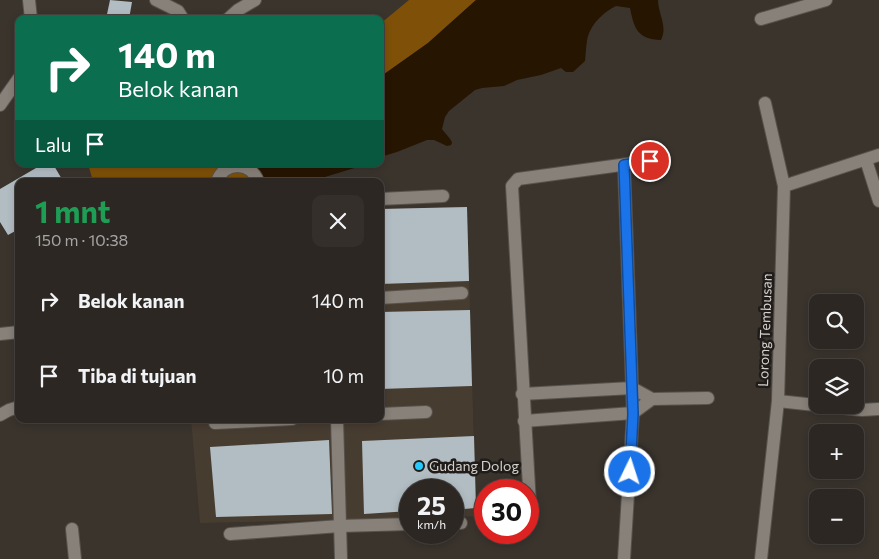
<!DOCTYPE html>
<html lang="id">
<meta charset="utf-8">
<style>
body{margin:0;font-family:Commissioner,sans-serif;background:#342f2a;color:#f1f3f6;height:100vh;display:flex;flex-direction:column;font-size:19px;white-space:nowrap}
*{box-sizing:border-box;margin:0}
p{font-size:16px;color:#a6a5a5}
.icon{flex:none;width:28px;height:28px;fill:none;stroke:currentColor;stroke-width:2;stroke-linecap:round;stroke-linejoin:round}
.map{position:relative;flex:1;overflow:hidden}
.sheet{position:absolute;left:15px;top:178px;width:369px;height:245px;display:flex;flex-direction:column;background:#2c2722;border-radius:10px;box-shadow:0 2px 8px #0003,0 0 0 1px #484440}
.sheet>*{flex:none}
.banner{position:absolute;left:15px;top:15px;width:369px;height:152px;border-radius:10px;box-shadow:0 2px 8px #0003,0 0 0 1px #484440;background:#0b6e4f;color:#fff;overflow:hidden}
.fabs{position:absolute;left:809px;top:294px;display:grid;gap:10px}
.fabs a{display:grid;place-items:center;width:55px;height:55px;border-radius:10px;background:#2c2722;box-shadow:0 2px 8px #0003,0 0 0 1px #484440;font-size:25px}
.speed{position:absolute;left:399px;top:479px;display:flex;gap:10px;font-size:25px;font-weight:700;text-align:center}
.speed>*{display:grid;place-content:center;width:65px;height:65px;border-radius:50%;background:#2c2722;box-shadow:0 2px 8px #0003,0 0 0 1px #484440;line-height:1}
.speed small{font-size:12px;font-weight:400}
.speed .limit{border:8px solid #d22;background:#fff;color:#111}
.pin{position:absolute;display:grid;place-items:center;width:42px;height:42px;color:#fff;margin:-21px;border:2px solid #fff;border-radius:50%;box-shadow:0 1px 5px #0007}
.me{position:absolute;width:55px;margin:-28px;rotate:4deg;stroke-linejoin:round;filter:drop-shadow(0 0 4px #0008)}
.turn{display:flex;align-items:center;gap:18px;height:105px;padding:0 20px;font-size:22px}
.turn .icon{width:65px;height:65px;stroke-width:2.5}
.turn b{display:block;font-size:35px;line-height:42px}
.then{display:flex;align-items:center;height:48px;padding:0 20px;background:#0003;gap:10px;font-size:19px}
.round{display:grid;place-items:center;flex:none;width:52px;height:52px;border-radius:10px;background:#342f2a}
.headline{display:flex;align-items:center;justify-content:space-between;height:85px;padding:0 20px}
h1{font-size:30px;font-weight:700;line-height:38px;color:#1e9e55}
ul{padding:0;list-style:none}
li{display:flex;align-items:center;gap:15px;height:75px;padding:0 20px}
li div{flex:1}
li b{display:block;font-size:19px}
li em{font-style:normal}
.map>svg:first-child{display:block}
.built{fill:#473c30}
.green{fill:#7f5108}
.water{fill:#261501}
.building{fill:#b2bdc3}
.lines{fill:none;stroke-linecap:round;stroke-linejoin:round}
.minor-casing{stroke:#57524c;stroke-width:14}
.minor{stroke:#888179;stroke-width:12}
.route-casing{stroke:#114b97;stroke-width:12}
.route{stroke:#1a73e8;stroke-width:9}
.poi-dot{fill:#24c9fe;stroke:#1f1c19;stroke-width:2}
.labels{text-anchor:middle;stroke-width:5;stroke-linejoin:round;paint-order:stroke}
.street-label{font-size:14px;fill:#d4d0cc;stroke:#1f1c19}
.poi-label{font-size:14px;fill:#d4d0cc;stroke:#1f1c19;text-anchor:start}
</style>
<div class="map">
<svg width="879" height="559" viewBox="0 0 879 559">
<rect width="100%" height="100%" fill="#3a342d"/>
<polygon class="built" points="467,207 476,516 453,517 452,490 410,490 410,518 200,523 191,419 380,419 380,209"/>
<g class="green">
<polygon points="409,0 476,0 428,43 380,77 380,24"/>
<polygon points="88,164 250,164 266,181 93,181"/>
</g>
<g class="water">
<path d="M 476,0 L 658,0 C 658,14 668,26 661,40 C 637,39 634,28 630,8 L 616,6 C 605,11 592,23 588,36 C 586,43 586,53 585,61 L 573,72 L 566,72 L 561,68 L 541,75 L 517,80 L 504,86 L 482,88 L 475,90 L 449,111 L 445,117 L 442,129 C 445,134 451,138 452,143 L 451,145 L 447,146 L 434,140 L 427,140 L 397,152 L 380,157 L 380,77 L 428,43 Z"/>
<polygon points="250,164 365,164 361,166 315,180 266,181"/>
</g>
<g class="building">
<polygon points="110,0 132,2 129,19 106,19"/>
<polygon points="34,164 53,164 63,181 19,181 19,229 8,235 0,222 0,189 36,168"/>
<polygon points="467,207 469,281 380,284 380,209"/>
<polygon points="470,310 472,386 380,389 380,312"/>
<polygon points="474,436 476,508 452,510 452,490 410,490 410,511 364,514 362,441"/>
<polygon points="329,440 332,514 216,517 210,447"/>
</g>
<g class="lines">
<g class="minor-casing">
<g id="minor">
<polyline points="29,0 31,19"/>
<polyline points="156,0 178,11 183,19"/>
<polyline points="228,19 238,10 255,0"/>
<polyline points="761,19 826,0"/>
<polyline points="0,105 19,78"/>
<polyline points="866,160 879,201"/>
<path d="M 217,181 C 225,161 250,161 258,181"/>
<polyline points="784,186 879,155"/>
<polyline points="380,199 443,196"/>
<polyline points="380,298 462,293"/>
<polyline points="0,334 19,332"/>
<polyline points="522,394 632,388 652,399 708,398"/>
<polyline points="778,401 862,410 879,409"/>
<polyline points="380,414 426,412"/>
<polyline points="0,415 9,410 19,407"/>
<polyline points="337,419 341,559"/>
<polyline points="524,421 633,413 652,399"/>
<polyline points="215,423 292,419"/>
<polyline points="530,505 512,186 518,179 650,161"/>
<polyline points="452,523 461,523"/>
<polyline points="72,529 75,559"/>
<polyline points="230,534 340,526 410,524"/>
<polyline points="624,559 633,413 624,165"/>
<polyline points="761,559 778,401 784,186 765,103"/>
</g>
</g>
<use href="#minor" class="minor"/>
</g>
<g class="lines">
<g class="route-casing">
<polyline id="route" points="630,472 633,414 624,165 650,161"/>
</g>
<use href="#route" class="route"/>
</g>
<circle class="poi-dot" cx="419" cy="466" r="5"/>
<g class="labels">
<g class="street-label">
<text transform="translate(765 330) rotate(-88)" y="5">Lorong Tembusan</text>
</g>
<g class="poi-label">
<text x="429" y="471">Gudang Dolog</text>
</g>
</g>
</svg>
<div class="fabs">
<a><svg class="icon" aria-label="search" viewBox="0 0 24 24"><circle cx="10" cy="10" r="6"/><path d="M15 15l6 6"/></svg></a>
<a><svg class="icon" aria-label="layers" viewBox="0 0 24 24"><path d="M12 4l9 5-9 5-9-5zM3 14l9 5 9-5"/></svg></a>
<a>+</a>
<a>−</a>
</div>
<div class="speed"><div>25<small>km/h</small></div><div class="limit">30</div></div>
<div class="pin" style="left:650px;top:161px;background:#d93025"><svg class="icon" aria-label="arrive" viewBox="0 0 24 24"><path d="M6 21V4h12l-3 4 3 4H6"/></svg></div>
<svg class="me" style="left:630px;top:472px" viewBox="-20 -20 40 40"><circle r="17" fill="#1a73e8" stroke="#fff" stroke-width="3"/><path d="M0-11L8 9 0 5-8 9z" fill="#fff"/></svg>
<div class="banner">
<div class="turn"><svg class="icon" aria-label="right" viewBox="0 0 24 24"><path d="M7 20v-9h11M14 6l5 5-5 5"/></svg><div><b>140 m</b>Belok kanan</div></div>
<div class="then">Lalu<svg class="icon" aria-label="arrive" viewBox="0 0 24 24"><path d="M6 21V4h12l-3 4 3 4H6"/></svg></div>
</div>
<section class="sheet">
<div class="headline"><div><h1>1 mnt</h1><p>150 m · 10:38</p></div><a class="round"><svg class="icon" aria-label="close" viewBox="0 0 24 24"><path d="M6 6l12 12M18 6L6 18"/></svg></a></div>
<ul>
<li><svg class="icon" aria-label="right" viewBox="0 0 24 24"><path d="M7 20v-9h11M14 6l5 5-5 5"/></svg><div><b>Belok kanan</b></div><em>140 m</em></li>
<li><svg class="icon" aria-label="arrive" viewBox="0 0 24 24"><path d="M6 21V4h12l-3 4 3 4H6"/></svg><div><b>Tiba di tujuan</b></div><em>10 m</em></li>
</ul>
</section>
</div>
